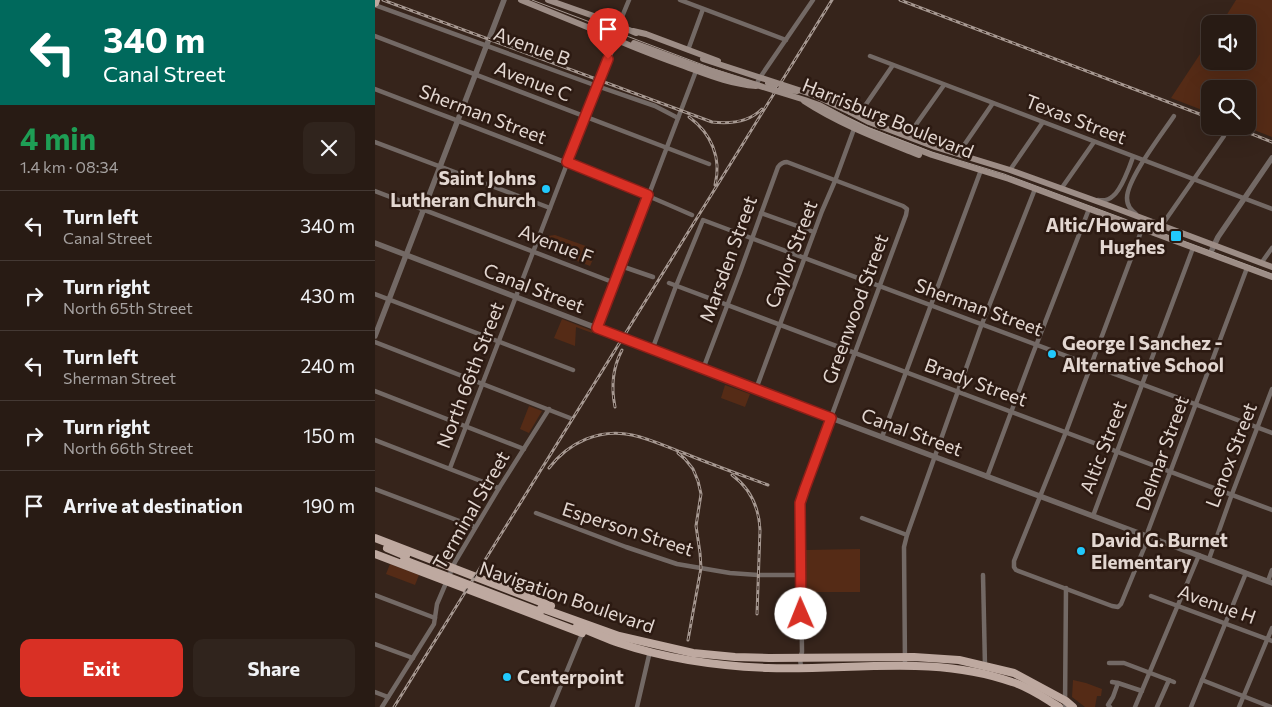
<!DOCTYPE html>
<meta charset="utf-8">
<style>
body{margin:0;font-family:Commissioner,sans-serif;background:#30241d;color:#f1f3f6;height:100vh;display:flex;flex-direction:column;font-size:19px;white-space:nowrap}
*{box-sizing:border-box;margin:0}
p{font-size:16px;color:#a5a1a0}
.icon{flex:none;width:28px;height:28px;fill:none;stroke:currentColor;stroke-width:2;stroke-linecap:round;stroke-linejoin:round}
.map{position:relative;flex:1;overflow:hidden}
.drawer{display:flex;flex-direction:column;background:#281b14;width:375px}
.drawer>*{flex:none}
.hud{background:#00695c;color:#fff;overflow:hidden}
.controls{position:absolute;left:826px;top:15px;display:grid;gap:10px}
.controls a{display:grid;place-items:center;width:55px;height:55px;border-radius:10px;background:#281b14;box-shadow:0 5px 20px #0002,0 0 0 1px #443934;font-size:25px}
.pin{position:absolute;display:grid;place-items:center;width:42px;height:42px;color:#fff;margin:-51px -21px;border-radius:50% 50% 50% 0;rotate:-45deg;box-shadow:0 0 5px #0007}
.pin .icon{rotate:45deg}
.me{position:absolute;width:55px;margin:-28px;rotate:359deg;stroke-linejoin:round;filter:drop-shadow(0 0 4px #0008)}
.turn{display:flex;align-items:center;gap:18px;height:105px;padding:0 20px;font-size:22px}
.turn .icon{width:65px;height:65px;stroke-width:2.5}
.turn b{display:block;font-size:35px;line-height:42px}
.round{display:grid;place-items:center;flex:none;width:52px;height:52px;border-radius:10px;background:#30241d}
.summary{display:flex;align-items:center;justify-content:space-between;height:85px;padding:0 20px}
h1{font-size:30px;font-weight:700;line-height:38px;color:#1e9e55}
.primary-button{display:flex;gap:10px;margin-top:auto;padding:10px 20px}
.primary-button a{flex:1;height:58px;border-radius:10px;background:#d93025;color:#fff;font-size:20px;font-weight:700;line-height:58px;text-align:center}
.primary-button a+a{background:#30241d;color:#f1f3f6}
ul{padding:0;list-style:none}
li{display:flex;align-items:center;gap:15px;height:70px;padding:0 20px;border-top:1px solid #443934}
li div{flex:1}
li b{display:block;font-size:19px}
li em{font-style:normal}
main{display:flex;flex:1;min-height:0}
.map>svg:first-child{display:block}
.green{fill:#552b16}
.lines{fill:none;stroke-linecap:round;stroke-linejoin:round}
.minor{stroke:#736965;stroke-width:4.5}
.tertiary{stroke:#736965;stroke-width:5.5}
.secondary{stroke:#9d8d86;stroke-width:6}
.primary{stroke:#bea9a0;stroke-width:8}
.tram{stroke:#a69891;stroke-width:1}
.rail-casing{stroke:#a69891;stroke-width:3}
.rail{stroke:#2c1a12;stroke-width:1;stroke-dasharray:4;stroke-linecap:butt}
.secondary-bridge{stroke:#9d8d86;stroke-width:6}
.primary-bridge{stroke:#bea9a0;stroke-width:8}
.route-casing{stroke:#8d1f18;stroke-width:12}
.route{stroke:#d93025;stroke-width:9}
.poi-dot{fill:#21c9fd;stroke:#2c1a12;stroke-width:2}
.labels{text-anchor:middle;stroke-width:5;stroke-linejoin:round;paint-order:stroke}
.street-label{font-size:19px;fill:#e3d7d1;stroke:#2c1a12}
.poi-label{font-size:19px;font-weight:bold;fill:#e3d7d1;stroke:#2c1a12;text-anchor:start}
</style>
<main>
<section class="drawer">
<div class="hud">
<div class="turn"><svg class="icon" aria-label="left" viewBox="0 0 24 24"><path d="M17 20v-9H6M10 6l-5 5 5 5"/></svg><div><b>340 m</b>Canal Street</div></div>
</div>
<div class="summary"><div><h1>4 min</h1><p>1.4 km · 08:34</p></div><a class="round"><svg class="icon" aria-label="close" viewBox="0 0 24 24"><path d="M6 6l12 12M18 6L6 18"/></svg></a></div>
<ul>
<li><svg class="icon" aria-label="left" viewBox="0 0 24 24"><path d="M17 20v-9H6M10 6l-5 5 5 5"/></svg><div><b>Turn left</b><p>Canal Street</p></div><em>340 m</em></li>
<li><svg class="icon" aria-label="right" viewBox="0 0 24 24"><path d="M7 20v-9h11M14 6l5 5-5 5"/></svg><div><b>Turn right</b><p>North 65th Street</p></div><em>430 m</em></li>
<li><svg class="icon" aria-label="left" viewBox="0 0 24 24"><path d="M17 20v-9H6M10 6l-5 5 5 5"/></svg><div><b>Turn left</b><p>Sherman Street</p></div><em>240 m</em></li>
<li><svg class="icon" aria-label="right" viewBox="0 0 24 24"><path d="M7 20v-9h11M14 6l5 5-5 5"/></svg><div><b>Turn right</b><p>North 66th Street</p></div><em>150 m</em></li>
<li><svg class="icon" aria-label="arrive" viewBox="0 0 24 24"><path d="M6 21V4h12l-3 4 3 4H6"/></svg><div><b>Arrive at destination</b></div><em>190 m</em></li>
</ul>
<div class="primary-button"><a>Exit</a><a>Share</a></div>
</section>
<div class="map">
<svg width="897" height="707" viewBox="0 0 897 707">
<rect width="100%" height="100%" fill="#36241b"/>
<g class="green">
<polygon points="861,0 897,0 897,137 869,126 872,126 872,89 835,89 835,113 796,98 835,39 835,61 872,61 872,24 846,24"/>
<polygon points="180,235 222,250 215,266 169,248 173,236"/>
<polygon points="187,319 218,331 217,333 201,327 200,346 179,338"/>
<polygon points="350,385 375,394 370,407 346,398"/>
<polygon points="154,406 167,411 154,433 145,429"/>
<polygon points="485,549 485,592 431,592 431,550"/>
<polygon points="15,564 44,575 40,585 11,574"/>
<polygon points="698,680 711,683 727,689 726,696 722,696 720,707 710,707 697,697"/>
</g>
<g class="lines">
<g class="minor">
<polyline points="305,0 411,40"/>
<polyline points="0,5 222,86 280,106 303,118"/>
<polyline points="0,36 334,164"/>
<path d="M 241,38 C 241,29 250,10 254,0"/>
<polyline points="313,50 328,9"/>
<polyline points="495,56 897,209"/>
<polyline points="381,86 384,79 438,0"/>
<path d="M 0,89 C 106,130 213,169 317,215"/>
<polyline points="485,113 518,65"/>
<polyline points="535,133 569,85"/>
<polyline points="0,142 175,208"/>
<polyline points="585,151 618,103"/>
<polyline points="635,170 668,122"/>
<polyline points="686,189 719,142"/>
<polyline points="0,191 240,283"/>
<path d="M 723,200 C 729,201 734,200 738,196 C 746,190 755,166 758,157"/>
<polyline points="386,213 439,232"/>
<path d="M 761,214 C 756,210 752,206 752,198 C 752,179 787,134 799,116"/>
<polyline points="771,219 767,225 767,229 691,432 639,561 639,567 641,570 737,606 743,607 746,604 772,541 773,531 872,268"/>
<polyline points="787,225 849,136"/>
<polyline points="887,262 897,248"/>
<polyline points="246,266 278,277"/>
<polyline points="294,283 897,510"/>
<polyline points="0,294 198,370"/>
<polyline points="223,328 321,71"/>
<polyline points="0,342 195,418"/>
<polyline points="277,350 301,286 328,220 897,433"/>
<path d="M 328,369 L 365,272 L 403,167 C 406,163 408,162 412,162 L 528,206 L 532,209 L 531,215 L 426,498 L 425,507 L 427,652 L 425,658 L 426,668"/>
<polyline points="381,389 447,211 460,181 479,129"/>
<polyline points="0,391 149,449"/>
<polyline points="507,437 606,170"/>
<polyline points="0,440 124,488"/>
<polyline points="75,468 210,117 244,34 245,25"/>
<polyline points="612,477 657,356 714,209"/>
<polyline points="0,489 100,527"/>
<polyline points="161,513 251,547 302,564 355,573 383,575 425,575"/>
<polyline points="718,516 818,248"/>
<polyline points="487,518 532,535"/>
<polyline points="834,559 857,494 897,389"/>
<polyline points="608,575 610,666"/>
<polyline points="893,581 897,570"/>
<polyline points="0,595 60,618"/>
<polyline points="776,596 897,641"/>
<polyline points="0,644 38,658"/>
<polyline points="734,663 749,663 799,682"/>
<polyline points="530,666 529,547 532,535 605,329 660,189"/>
<polyline points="827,680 896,707"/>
<polyline points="737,682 743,683 767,691"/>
<polyline points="0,692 13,697"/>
<polyline points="7,707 59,624 62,604 80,562 124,488 174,409"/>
<polyline points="177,707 207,634"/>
<polyline points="262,707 275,651"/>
<polyline points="690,707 691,588"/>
<polyline points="735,707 733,705 738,697 743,683"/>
<polyline points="760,707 824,555"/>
<polyline points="782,707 794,680"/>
<polyline points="816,707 871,573"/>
<polyline points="864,707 897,628"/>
</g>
<g class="tertiary">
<polyline points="0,243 456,418 897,583"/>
<polyline points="835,254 843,237 897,158"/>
<polyline points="0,336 129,0"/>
</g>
<g class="secondary">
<polyline points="146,0 244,40"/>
<polyline points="173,0 233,21 261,33"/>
<polyline points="258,31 271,34 343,61"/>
<path d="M 240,39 C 262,49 284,57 306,65 C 331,74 354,84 381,86"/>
<polyline points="259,43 324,67"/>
<polyline points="393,83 410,90 422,91"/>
<polyline points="432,91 450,95 482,112"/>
<path d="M 429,101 C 464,124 504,139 544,155"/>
<polyline points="475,112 494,122 560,147 635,170 735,206 897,267"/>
<polyline points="472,120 493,130 557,155 634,179 897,277"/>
</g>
<g class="primary">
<polyline points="0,3 1,0"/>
<polyline points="0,538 176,606"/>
<polyline points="12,548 31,556"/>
<polyline points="0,554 207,633"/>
<polyline points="166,608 244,636 318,653 360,657 394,658 539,657 584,660 639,673 691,701 698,707"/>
<path d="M 202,626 C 216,632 230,638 244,643 C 292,659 342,666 393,668 C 474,671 559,654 637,682 C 654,687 669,698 684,707"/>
</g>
<polyline class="tram" points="157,0 336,68 446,104 492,127 557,152 629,174 897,274"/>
<g class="rail-casing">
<g id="rail">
<path d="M 8,0 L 337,122 C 354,124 374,122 387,109"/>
<polyline points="525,0 835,118"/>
<path d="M 314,117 C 336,133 347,158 340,185"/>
<polyline points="857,126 897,142"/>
<path d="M 240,407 C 236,387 237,369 247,350"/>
<polyline points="303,453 310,459 318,469 323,481 326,494 321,526 325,553 326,568 313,640"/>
<path d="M 174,468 C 194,442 225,428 257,435 C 276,439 294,448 311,454 C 338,465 366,475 393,485"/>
<path d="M 357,475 C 375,488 384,508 385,530 L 382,614"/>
<polyline points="19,707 457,0"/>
</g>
</g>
<use href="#rail" class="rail"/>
<g class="secondary-bridge">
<polyline points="328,59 439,95 475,112"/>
<polyline points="324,67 430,100 444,105 472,120"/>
</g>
<polyline class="primary-bridge" points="29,560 165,612"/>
</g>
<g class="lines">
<g class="route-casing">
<polyline id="route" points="233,59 192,162 273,195 222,328 456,418 430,488 425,503 426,614"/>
</g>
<use href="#route" class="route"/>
</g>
<g class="poi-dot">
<circle cx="171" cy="189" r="5"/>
<rect x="795" y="230" width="12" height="12" rx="2.5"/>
<circle cx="677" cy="354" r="5"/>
<circle cx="706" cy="551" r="5"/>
<circle cx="132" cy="677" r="5"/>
</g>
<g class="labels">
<g class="street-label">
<text transform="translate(157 46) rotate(20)" y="7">Avenue B</text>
<text transform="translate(158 81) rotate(21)" y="7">Avenue C</text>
<text transform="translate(108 114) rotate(21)" y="7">Sherman Street</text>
<text transform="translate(513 118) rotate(22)" y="7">Harrisburg Boulevard</text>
<text transform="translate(701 119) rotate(21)" y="7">Texas Street</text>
<text transform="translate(181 244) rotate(21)" y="7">Avenue F</text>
<text transform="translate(416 254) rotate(-69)" y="7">Caylor Street</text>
<text transform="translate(353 259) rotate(-70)" y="7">Marsden Street</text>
<text transform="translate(159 288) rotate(21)" y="7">Canal Street</text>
<text transform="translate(604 307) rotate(20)" y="7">Sherman Street</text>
<text transform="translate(480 309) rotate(-70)" y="7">Greenwood Street</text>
<text transform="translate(95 375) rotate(-69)" y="7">North 66th Street</text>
<text transform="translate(601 382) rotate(20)" y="7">Brady Street</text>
<text transform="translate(537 432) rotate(20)" y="7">Canal Street</text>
<text transform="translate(728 447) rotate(-69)" y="7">Altic Street</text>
<text transform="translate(787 453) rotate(-70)" y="7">Delmar Street</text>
<text transform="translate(856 455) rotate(-69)" y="7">Lenox Street</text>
<text transform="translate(96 510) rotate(-60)" y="7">Terminal Street</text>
<text transform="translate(253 529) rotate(18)" y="7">Esperson Street</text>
<text transform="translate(192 597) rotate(19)" y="7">Navigation Boulevard</text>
<text transform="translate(842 604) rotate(20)" y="7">Avenue H</text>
</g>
<g class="poi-label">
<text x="161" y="185" text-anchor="end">Saint Johns<tspan x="161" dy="22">Lutheran Church</tspan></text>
<text x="790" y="232" text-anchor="end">Altic/Howard<tspan x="790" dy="22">Hughes</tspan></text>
<text x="687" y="350">George I Sanchez -<tspan x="687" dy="22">Alternative School</tspan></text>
<text x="716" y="547">David G. Burnet<tspan x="716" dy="22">Elementary</tspan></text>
<text x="142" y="684">Centerpoint</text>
</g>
</g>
</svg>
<div class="controls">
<a><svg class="icon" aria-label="sound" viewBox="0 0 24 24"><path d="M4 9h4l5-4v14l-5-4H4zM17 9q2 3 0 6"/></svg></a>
<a><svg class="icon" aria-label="search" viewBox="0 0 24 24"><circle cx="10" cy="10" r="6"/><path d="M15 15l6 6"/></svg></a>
</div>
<div class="pin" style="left:233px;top:59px;background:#d93025"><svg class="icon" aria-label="arrive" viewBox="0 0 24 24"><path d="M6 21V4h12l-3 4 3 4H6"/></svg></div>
<svg class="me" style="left:426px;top:614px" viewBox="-20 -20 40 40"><circle r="19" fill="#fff"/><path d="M0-13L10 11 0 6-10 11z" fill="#d93025"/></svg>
</div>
</main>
